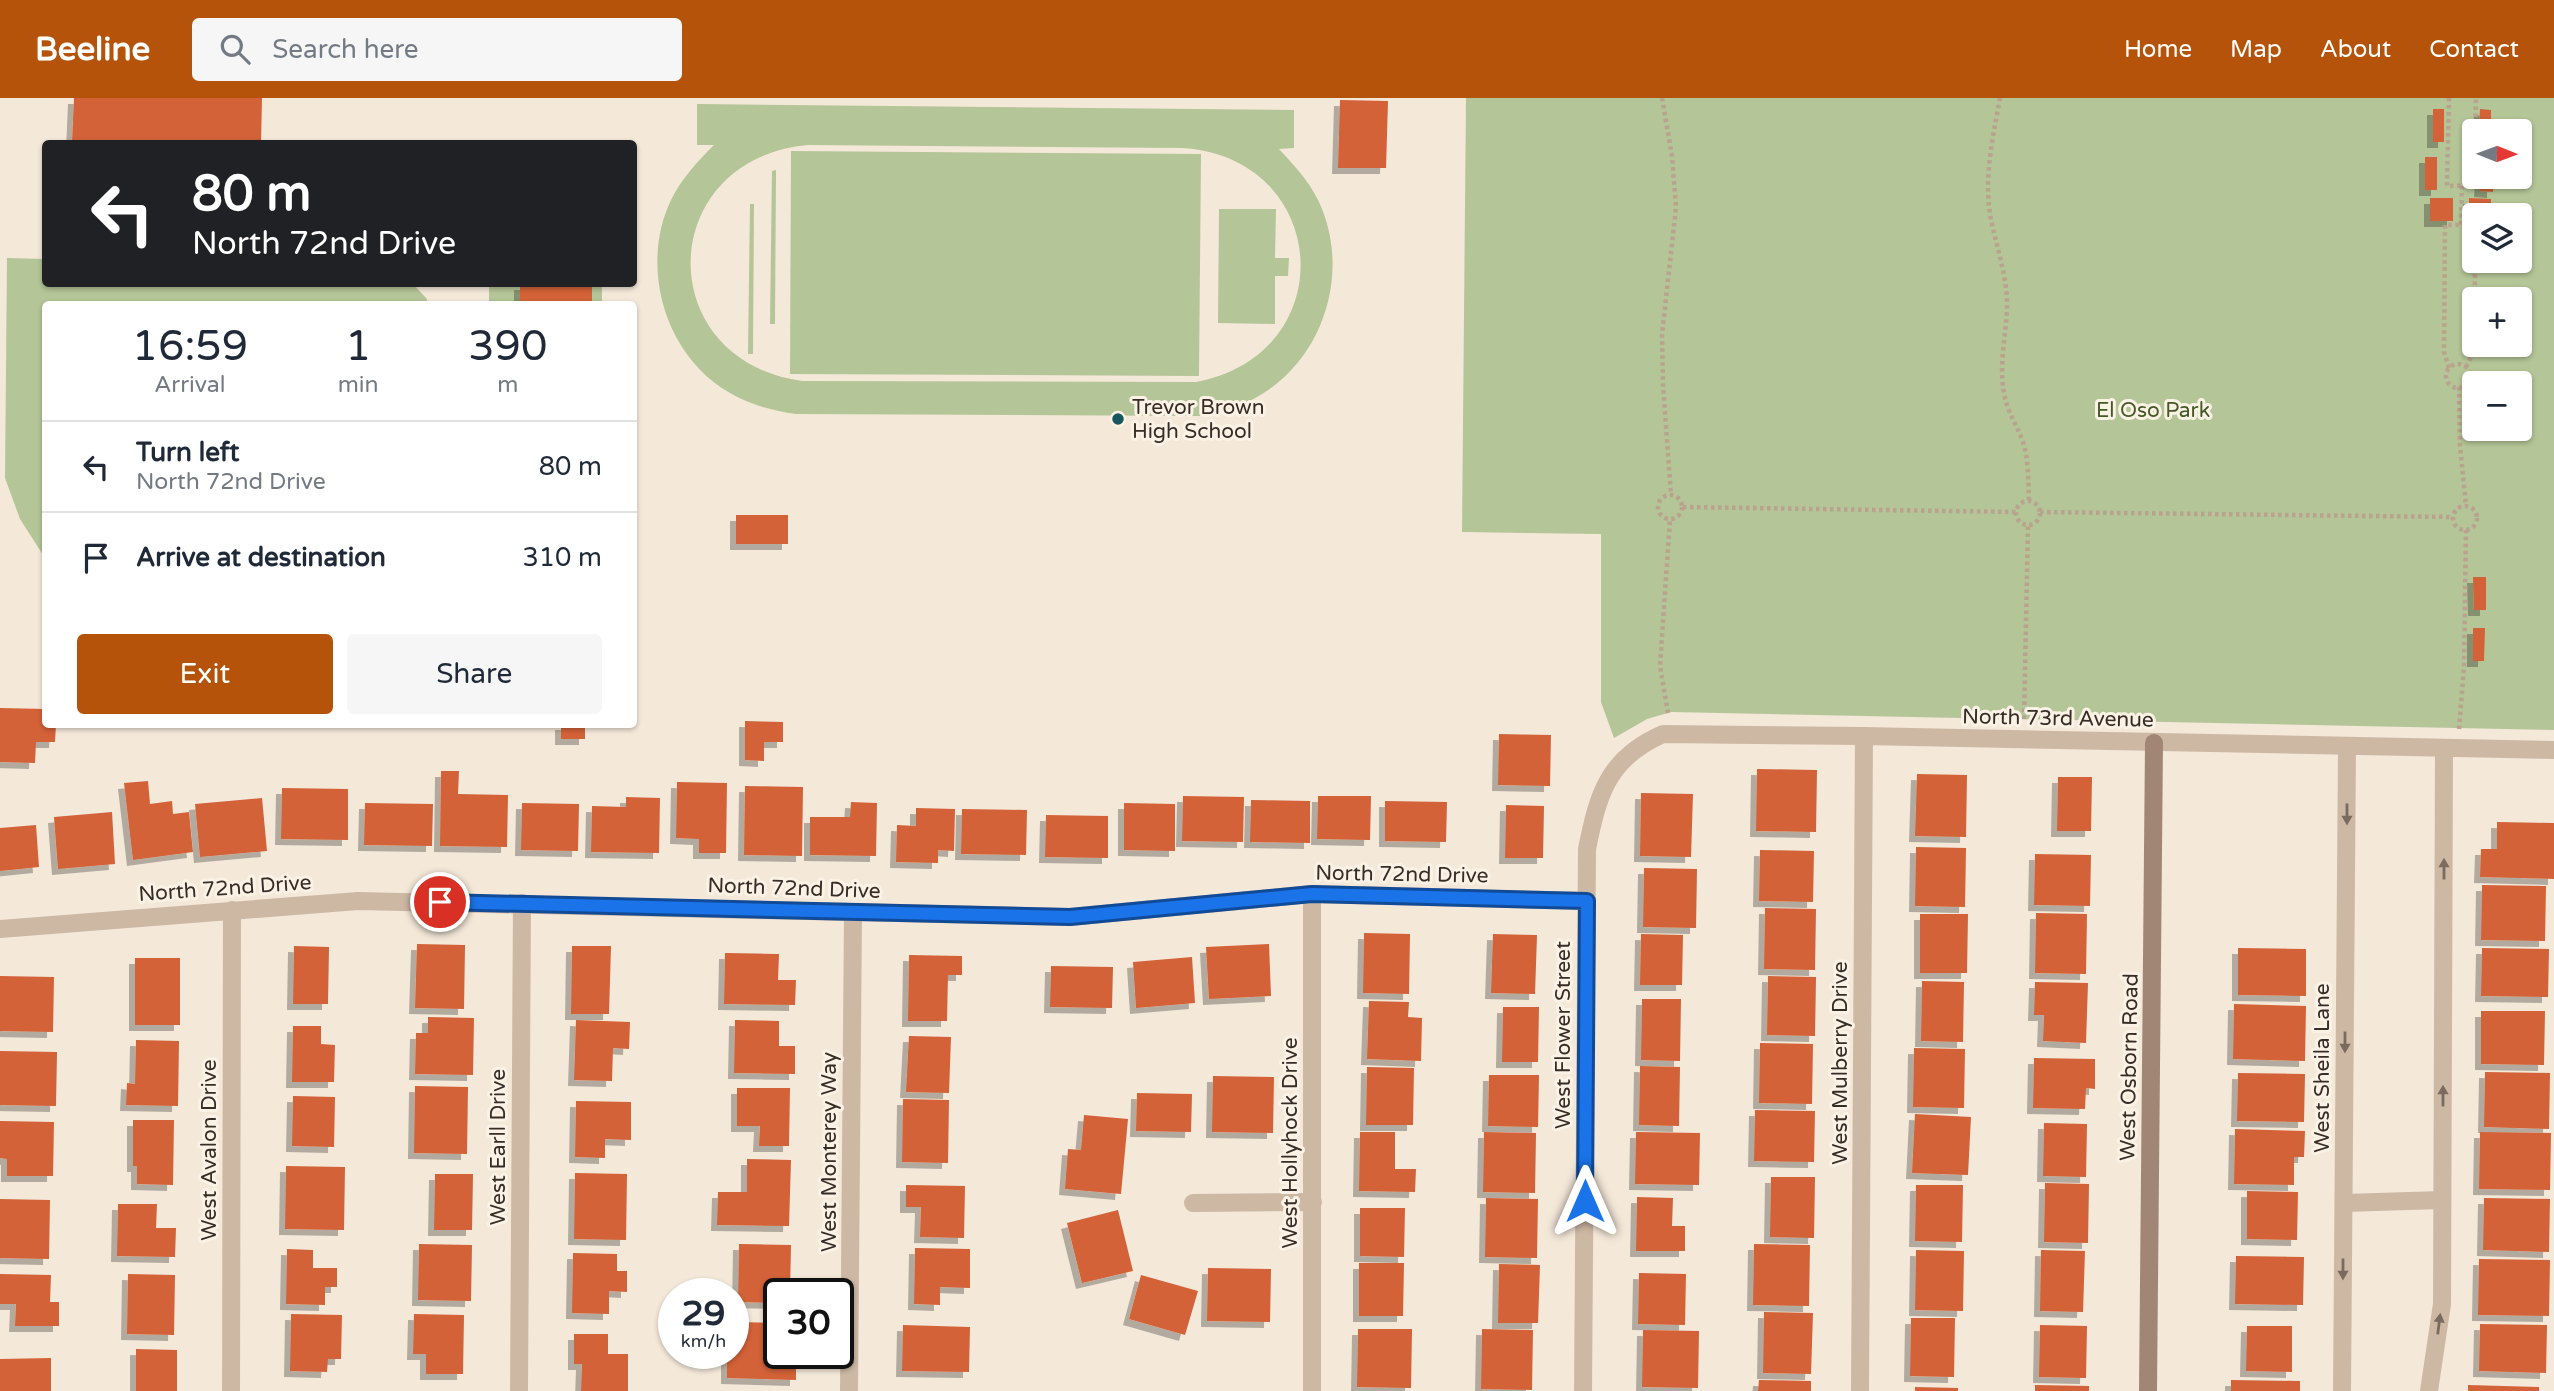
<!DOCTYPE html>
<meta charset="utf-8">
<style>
body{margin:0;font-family:"Varela Round",sans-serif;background:#f6f6f7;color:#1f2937;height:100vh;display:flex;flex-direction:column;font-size:26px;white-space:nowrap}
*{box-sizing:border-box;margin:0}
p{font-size:23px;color:#747a83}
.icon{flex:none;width:38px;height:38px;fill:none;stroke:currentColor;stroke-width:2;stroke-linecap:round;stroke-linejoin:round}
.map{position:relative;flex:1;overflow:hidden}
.details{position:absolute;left:42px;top:203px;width:595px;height:427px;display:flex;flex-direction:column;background:#fff;border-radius:7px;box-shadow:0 2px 5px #0004}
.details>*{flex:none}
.guide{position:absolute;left:42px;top:42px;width:595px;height:147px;border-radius:7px;box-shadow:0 2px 5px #0004;background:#202124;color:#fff;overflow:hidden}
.needle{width:46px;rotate:91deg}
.tools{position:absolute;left:2462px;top:21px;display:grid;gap:14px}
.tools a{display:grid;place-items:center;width:70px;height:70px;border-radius:7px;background:#fff;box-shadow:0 2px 5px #0004;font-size:35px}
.speed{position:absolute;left:658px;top:1180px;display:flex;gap:14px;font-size:35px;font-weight:700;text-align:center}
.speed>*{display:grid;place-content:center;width:91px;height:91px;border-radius:50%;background:#fff;box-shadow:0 2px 5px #0004;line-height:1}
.speed small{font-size:18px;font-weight:400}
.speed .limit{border:4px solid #111;border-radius:10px;background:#fff;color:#111}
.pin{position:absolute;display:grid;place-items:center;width:60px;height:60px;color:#fff;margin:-30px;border:4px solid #fff;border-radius:50%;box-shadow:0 2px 7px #0007}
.me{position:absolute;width:77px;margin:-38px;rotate:0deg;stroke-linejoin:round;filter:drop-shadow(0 0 5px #0008)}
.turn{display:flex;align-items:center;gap:24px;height:147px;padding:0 35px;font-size:32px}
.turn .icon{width:91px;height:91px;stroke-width:2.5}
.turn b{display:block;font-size:49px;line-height:60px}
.eta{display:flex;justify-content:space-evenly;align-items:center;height:119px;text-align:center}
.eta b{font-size:42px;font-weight:600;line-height:49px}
.action{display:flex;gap:14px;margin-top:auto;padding:14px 35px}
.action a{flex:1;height:80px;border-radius:7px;background:#b45309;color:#fff;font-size:28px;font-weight:600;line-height:80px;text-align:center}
.action a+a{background:#f6f6f7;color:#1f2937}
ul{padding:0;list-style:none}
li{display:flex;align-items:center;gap:21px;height:91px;padding:0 35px;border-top:2px solid #e0e1e3}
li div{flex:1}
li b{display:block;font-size:26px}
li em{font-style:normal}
header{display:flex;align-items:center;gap:42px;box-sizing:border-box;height:98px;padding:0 35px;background:#b45309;color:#fff}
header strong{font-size:33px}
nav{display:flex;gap:38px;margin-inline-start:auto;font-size:24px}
.search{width:490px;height:63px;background:#f6f6f7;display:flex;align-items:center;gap:18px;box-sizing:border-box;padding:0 24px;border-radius:7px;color:#747a83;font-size:26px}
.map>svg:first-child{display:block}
.green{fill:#b4c597;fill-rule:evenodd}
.building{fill:#d36238;filter:url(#shadow)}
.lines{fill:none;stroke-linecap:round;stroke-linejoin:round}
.path{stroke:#b9a28e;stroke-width:4.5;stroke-dasharray:3.5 3.5;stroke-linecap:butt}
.street{stroke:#cdb8a4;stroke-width:18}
.secondary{stroke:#a18675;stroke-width:18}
.oneway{fill:#7b6b5f}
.route-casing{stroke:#114b97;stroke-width:18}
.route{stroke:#1a73e8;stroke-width:12}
.poi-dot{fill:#17575e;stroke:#fbf2e6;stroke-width:2.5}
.labels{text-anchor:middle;stroke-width:6;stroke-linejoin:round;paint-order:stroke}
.poi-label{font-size:21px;fill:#382c26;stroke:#fbf2e6;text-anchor:start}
.park-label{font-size:21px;fill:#455927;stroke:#fbf2e6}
.street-label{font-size:21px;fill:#382c26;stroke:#fbf2e6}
</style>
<header>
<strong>Beeline</strong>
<div class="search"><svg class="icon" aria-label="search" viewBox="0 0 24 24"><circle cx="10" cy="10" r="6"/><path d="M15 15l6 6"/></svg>Search here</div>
<nav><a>Home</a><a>Map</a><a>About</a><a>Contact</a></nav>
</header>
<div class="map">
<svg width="2554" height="1293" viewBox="0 0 2554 1293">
<defs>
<filter id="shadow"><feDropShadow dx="-6" dy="6" stdDeviation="0" flood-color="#0004"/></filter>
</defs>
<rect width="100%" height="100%" fill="#f4e8d9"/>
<g class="green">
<path d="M 1466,0 L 2554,0 L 2554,632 L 1671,614 L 1647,621 L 1614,640 L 1601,604 L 1601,436 L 1462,434 ZM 2474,33 L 2520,33 L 2520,79 L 2474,79 ZM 2474,117 L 2520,117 L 2520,163 L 2474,163 ZM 2474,201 L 2520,201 L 2520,247 L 2474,247 ZM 2474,285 L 2520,285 L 2520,331 L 2474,331 Z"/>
<path d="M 697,6 L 1294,12 L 1294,50 L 1279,51 C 1294,67 1308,82 1318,102 C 1351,170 1326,257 1262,296 C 1243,308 1223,314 1201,318 L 796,316 C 773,313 751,307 730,295 C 665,258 639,169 671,102 C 682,80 697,64 714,47 L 697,47 ZM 808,47 L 1182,50 C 1331,59 1344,256 1196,284 L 802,283 C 650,262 655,61 808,47 Z"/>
<polygon points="791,53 1201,56 1199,278 790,276"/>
<polygon points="776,72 775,226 770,226 772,73"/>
<polygon points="750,106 754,106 753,256 748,256"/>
<polygon points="1219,111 1276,111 1275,160 1289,160 1288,178 1275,178 1275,226 1218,225"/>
<polygon points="7,160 45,161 46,186 413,186 427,201 427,206 46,206 45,460 20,421 5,380"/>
<rect x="489" y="186" width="113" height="20"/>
</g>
<g class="building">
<polygon points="74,0 262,0 261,46 72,46"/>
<polygon points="1340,2 1388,3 1386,70 1338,70"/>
<rect x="2433" y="11" width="11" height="33"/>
<polygon points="2480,11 2491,12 2491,33 2479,33"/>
<rect x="2425" y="59" width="12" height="33"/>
<polygon points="2481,79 2493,79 2493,94 2480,93"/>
<rect x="2430" y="100" width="23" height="23"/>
<polygon points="2469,100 2491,101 2491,117 2474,117 2474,123 2469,122"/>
<rect x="520" y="186" width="72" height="20"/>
<rect x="736" y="417" width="52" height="29"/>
<polygon points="2473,479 2486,479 2486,512 2474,512"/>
<polygon points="2473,530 2485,530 2484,563 2473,563"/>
<polygon points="0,610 46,611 46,626 56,626 55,644 36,644 35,665 0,664"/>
<polygon points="745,623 783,624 783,644 764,644 764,663 745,662"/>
<rect x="561" y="626" width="24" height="15"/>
<polygon points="1499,636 1551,637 1550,688 1498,687"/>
<polygon points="1757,671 1817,672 1816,734 1756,733"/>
<polygon points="441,673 459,673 458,696 508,697 507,749 440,748"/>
<polygon points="1917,676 1967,677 1966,739 1915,738"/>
<polygon points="2058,679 2092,679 2091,733 2057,733"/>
<polygon points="148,683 150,706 172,703 173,716 189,714 193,754 133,762 124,685"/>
<polygon points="677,684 727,685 726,755 699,755 699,741 676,740"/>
<polygon points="745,688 803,689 802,758 744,757"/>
<polygon points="282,690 348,691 348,742 281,741"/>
<polygon points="1641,695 1693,696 1691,759 1640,758"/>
<polygon points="1183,698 1244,699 1243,744 1182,743"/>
<polygon points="1318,698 1371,698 1370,742 1317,741"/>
<polygon points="626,699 660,700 659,755 591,754 592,708 626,709"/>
<polygon points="262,700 267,753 200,759 195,706"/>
<polygon points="1251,702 1310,703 1310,745 1250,744"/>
<polygon points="1385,703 1447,704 1446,744 1385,743"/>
<polygon points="851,704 877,705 876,758 810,757 810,719 850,719"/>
<polygon points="365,705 433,706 432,748 364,747"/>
<polygon points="522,705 579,706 578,753 521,752"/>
<polygon points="1124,705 1175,706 1175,753 1124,752"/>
<polygon points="1506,707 1544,708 1543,760 1505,760"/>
<polygon points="916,710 955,711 954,753 938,752 938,765 896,764 897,727 916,728"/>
<polygon points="962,711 1027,712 1026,757 961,756"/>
<polygon points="112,714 115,766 58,771 54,719"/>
<polygon points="1046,717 1108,718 1108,760 1045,759"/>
<polygon points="2497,724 2554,725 2554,781 2480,779 2481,751 2497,751"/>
<polygon points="36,727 39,769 0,773 0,730"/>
<polygon points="1916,749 1966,750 1965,809 1915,808"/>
<polygon points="1760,752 1814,753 1813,804 1759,803"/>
<polygon points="2035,756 2091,757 2090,808 2034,807"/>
<polygon points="1644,770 1697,771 1696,830 1643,829"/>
<polygon points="2482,787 2546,788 2545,843 2481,842"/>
<polygon points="1765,810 1816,811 1815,872 1764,871"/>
<polygon points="2036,815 2087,816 2086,876 2035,875"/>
<polygon points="1920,816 1968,816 1967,875 1920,875"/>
<polygon points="1364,835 1410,836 1409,896 1363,895"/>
<polygon points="1493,836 1537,837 1535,896 1491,895"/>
<polygon points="1641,836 1683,837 1682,887 1640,887"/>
<polygon points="417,846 465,847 464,911 415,910"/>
<polygon points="1269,846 1271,898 1209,901 1206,849"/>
<polygon points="294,848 329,849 328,906 293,906"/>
<polygon points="572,848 611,848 609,916 571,916"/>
<polygon points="2238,850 2306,851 2306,898 2238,897"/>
<polygon points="2482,850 2549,851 2548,899 2481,898"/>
<polygon points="725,855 779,856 778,882 796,882 795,907 724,906"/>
<polygon points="909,857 962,858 962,877 948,877 947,923 908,923"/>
<polygon points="1192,859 1195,905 1136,910 1133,864"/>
<rect x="135" y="860" width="45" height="67"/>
<polygon points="1051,868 1113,869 1112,910 1050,909"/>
<polygon points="0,878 54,879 53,934 0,933"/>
<polygon points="1768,878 1816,879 1815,938 1767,937"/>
<polygon points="1922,883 1964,884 1963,944 1921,943"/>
<polygon points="2035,884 2088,885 2086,945 2043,943 2044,917 2034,917"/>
<polygon points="1642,901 1681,901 1680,963 1641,962"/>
<polygon points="1369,903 1409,904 1408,919 1422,920 1421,963 1367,961"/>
<polygon points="2234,906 2306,908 2305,963 2233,961"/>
<polygon points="1503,909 1539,909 1538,964 1502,964"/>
<polygon points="2481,913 2545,913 2544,967 2481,966"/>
<polygon points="428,919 474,920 473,977 415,976 416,935 428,935"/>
<polygon points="576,922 630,924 629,951 613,950 612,983 574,982"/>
<polygon points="735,922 779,923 779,948 795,948 795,976 734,975"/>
<polygon points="293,928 321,928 321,946 335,947 334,984 292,984"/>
<polygon points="909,938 951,939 949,995 906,994"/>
<polygon points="136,942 179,943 178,1008 126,1007 127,985 135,986"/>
<polygon points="1760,945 1813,946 1812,1006 1759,1005"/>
<polygon points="1914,950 1965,951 1964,1010 1913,1009"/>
<polygon points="0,953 57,954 56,1008 0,1007"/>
<polygon points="2034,960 2095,961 2095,991 2086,990 2085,1011 2033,1010"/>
<polygon points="1640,968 1680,969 1679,1028 1639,1027"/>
<polygon points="1367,969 1414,970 1413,1027 1366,1027"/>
<polygon points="2485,974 2550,975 2549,1031 2484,1029"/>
<polygon points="2238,975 2305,976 2304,1024 2237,1023"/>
<polygon points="1489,977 1539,977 1538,1029 1488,1028"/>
<polygon points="1213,978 1274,979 1273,1035 1212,1034"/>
<polygon points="415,988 468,989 467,1056 414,1055"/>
<polygon points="737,990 790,990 789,1048 759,1048 760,1028 737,1028"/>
<polygon points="1137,995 1192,996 1191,1034 1136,1033"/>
<polygon points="293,998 335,999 334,1049 292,1048"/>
<polygon points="903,1001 949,1002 948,1065 902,1064"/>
<polygon points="576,1003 631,1004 631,1042 605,1041 605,1060 575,1059"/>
<polygon points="1755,1012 1815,1013 1814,1064 1754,1063"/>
<polygon points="1915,1016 1971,1019 1968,1077 1912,1075"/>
<polygon points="1084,1017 1128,1021 1121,1096 1065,1091 1068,1051 1081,1052"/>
<polygon points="133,1022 174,1022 173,1087 137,1086 137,1068 133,1068"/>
<polygon points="0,1023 54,1024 53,1078 7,1078 7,1061 0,1060"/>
<polygon points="2044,1025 2087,1026 2086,1079 2043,1078"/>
<polygon points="2235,1031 2305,1033 2304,1059 2294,1059 2294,1087 2234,1086"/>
<polygon points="1360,1034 1395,1034 1395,1071 1416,1071 1415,1094 1359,1093"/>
<polygon points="1484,1034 1536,1035 1535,1095 1483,1094"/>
<polygon points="1636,1034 1700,1035 1699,1087 1635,1086"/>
<polygon points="2480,1034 2551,1035 2550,1092 2479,1091"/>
<polygon points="747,1061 791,1062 789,1128 717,1127 718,1094 747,1094"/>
<polygon points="286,1068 345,1069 344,1132 285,1131"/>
<polygon points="575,1075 627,1076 626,1142 574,1141"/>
<polygon points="435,1076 473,1076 472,1132 434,1132"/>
<polygon points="1771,1079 1815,1079 1814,1140 1770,1139"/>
<polygon points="2045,1085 2089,1086 2088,1145 2044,1144"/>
<polygon points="906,1087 965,1088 964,1140 920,1139 921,1109 906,1109"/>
<polygon points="1916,1087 1963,1087 1962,1144 1915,1143"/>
<polygon points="2247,1093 2298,1094 2297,1142 2247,1141"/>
<polygon points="1637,1099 1673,1100 1672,1128 1685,1128 1685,1153 1636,1153"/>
<polygon points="1486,1100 1538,1101 1537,1160 1485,1159"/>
<polygon points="2484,1100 2550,1101 2549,1154 2483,1152"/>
<polygon points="0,1101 50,1102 49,1161 0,1160"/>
<polygon points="118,1106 157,1106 156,1130 176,1130 175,1159 117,1158"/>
<polygon points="1360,1110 1405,1110 1404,1159 1360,1158"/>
<polygon points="1118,1112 1133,1173 1082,1185 1067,1125"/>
<polygon points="419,1146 472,1147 471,1203 418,1202"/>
<polygon points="739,1146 791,1147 790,1195 779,1195 779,1205 738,1204"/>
<polygon points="1754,1146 1810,1147 1809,1208 1753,1207"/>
<polygon points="915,1150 970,1151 970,1190 940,1189 940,1207 914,1206"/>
<polygon points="287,1151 313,1152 313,1170 337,1170 337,1189 325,1189 325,1207 286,1206"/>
<polygon points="1916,1152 1964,1153 1963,1213 1915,1212"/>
<polygon points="2041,1152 2085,1153 2083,1214 2040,1213"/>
<polygon points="573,1155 617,1156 617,1173 627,1173 627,1194 609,1193 609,1216 572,1215"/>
<polygon points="2236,1158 2304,1159 2303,1207 2235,1206"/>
<polygon points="2479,1161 2550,1162 2549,1218 2478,1217"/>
<polygon points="1359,1165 1404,1165 1403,1218 1359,1218"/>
<polygon points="1499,1166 1540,1167 1538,1225 1498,1225"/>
<polygon points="1208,1170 1271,1171 1270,1224 1207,1223"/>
<polygon points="1639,1175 1686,1176 1685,1227 1638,1226"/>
<polygon points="0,1176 51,1177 50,1204 59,1204 59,1228 15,1228 16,1206 0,1206"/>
<polygon points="128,1176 175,1177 174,1237 127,1236"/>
<polygon points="1141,1177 1198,1193 1185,1237 1129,1221"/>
<polygon points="1764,1214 1813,1215 1811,1276 1763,1275"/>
<polygon points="291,1216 342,1217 341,1261 328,1261 327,1274 290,1273"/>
<polygon points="414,1216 464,1217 463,1276 426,1276 426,1256 413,1256"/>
<polygon points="1911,1220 1955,1220 1954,1279 1910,1278"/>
<polygon points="733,1224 779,1225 779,1255 796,1255 796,1282 727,1280 727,1255 733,1255"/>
<polygon points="2480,1226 2547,1227 2546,1275 2479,1273"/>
<polygon points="903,1227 970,1229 969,1274 902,1273"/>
<polygon points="2040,1227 2087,1228 2086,1280 2039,1279"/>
<polygon points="2247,1228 2292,1228 2292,1274 2246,1273"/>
<polygon points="1358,1231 1412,1231 1411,1290 1357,1289"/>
<polygon points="1482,1231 1533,1232 1532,1292 1481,1291"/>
<polygon points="1643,1232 1699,1233 1698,1290 1642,1289"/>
<polygon points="574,1236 608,1236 608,1256 628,1256 628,1293 581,1293 582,1266 574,1266"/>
<polygon points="136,1251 177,1252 177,1293 136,1293"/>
<polygon points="51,1260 51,1293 0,1293 0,1261"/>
<polygon points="1759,1282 1811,1283 1811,1293 1758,1293"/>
<polygon points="2231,1282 2300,1283 2300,1293 2231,1293"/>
<polygon points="2035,1287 2089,1288 2089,1293 2035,1293"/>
<polygon points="2468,1287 2539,1289 2539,1293 2468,1293"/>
<polygon points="1915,1289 1958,1290 1958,1293 1915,1293"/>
</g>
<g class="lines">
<g class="path">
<polyline points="1662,0 1672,58 1676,109 1662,237 1663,287 1671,397"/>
<path d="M 2000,0 C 1993,38 1984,78 1990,116 C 1995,144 2005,171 2007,200 C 2008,232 1998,263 2004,295 C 2007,314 2017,327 2023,344 C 2029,363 2028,383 2029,402"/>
<polyline points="2449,0 2447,88 2474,87 2474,69"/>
<polyline points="2475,33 2476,0"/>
<polyline points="2462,88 2461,127 2474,127"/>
<circle cx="2458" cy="278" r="12"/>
<polyline points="2466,269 2474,253 2475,163"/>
<polyline points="2449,270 2444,254 2445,127 2461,127"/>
<polyline points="2459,289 2460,348 2466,408"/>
<circle cx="1670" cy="409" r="12"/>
<circle cx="2028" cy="415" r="12"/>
<circle cx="2465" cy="420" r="12"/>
<polyline points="1683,409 2016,414"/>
<polyline points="2040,414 2453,419"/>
<polyline points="1668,615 1660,568 1670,421"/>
<polyline points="2024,621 2028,427"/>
<polyline points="2459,631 2464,569 2466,432"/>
</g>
<g class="street">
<polyline points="0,831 358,803 1070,819 1312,796 1587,803"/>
<polyline points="1193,1105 1313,1104"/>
<polyline points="2344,1105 2442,1102"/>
<polyline points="231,1293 232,812"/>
<polyline points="519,1293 522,805"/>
<polyline points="849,1293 853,815"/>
<polyline points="1312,1293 1312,796"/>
<path d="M 1583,1293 L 1587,751 C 1598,696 1608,660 1663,636 L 1864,638 L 2554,652"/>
<polyline points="1860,1293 1864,638"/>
<polyline points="2342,1293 2347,648"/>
<polyline points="2429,1293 2442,1206 2444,650"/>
</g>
<polyline class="secondary" points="2148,1293 2154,645"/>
</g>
<defs><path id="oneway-solid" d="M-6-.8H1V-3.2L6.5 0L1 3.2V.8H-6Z" transform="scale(1.75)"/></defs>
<g class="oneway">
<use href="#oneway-solid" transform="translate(2347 716) rotate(90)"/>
<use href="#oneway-solid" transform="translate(2444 771) rotate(-90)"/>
<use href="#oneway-solid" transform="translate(2345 944) rotate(90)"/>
<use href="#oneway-solid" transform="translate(2443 998) rotate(-90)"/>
<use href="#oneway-solid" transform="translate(2343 1171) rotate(90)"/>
<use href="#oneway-solid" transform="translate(2439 1226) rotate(-83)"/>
</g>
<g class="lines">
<g class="route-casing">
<polyline id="route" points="440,804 1070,819 1312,796 1587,803 1585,1103"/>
</g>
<use href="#route" class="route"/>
</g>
<circle class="poi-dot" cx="1118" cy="321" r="7"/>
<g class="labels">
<g class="poi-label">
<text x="1132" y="316">Trevor Brown<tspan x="1132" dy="24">High School</tspan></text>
</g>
<g class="park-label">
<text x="2153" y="319">El Oso Park</text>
</g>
<g class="street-label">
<text transform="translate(2058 620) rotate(1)" y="7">North 73rd Avenue</text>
<text transform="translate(1402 776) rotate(1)" y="7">North 72nd Drive</text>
<text transform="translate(225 790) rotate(-4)" y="7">North 72nd Drive</text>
<text transform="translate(794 790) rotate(2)" y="7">North 72nd Drive</text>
<text transform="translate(1563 937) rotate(-90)" y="7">West Flower Street</text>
<text transform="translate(1840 965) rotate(-90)" y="7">West Mulberry Drive</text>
<text transform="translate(2129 969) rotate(-89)" y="7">West Osborn Road</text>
<text transform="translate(2322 970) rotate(-90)" y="7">West Sheila Lane</text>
<text transform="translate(1290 1045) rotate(-90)" y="7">West Hollyhock Drive</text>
<text transform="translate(498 1049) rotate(-90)" y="7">West Earll Drive</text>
<text transform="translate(209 1052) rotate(-90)" y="7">West Avalon Drive</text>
<text transform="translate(829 1054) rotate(-90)" y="7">West Monterey Way</text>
</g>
</g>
</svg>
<div class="tools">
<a><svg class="needle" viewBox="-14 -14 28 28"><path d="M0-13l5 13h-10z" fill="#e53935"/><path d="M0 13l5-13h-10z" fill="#747a83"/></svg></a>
<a><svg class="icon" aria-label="layers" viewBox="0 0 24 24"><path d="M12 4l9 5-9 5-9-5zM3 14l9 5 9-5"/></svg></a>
<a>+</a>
<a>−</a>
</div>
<div class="speed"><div>29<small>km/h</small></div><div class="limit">30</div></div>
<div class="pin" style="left:440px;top:804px;background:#d93025"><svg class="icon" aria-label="arrive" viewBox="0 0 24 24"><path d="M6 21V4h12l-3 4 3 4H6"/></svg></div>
<svg class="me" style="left:1585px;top:1103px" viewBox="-20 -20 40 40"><path d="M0-17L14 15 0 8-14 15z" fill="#1a73e8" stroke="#fff" stroke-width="4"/></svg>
<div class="guide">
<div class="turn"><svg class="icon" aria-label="left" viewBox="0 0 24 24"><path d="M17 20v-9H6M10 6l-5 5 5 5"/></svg><div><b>80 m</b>North 72nd Drive</div></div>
</div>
<section class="details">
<div class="eta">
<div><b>16:59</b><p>Arrival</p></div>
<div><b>1</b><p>min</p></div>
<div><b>390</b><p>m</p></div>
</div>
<ul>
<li><svg class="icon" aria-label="left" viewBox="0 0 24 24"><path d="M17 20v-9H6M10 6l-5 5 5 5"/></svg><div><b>Turn left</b><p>North 72nd Drive</p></div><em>80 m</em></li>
<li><svg class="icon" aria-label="arrive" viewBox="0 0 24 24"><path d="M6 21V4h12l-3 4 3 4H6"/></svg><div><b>Arrive at destination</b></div><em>310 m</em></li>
</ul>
<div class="action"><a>Exit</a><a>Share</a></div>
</section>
</div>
